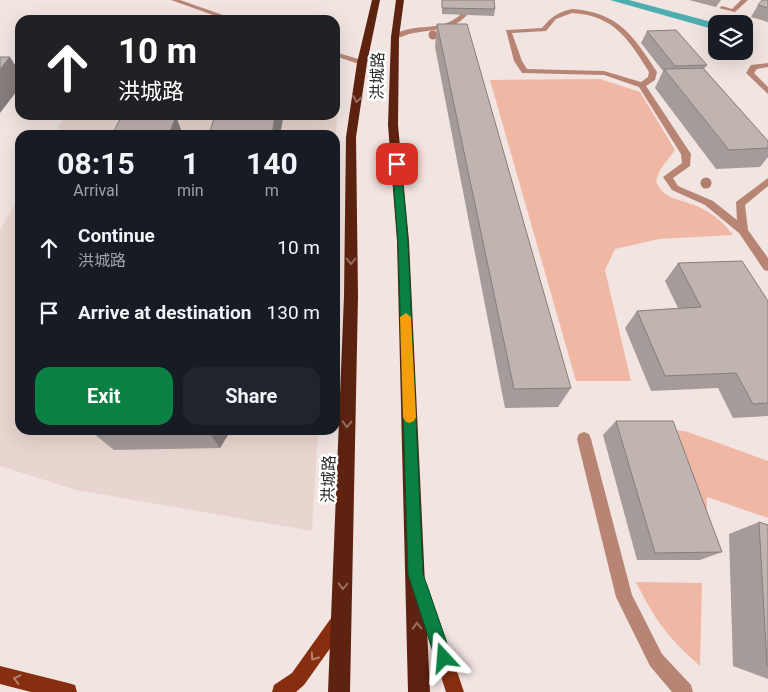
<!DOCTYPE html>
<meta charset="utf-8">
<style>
body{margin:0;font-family:Roboto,"Noto Sans SC",sans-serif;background:#20242c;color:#f1f3f6;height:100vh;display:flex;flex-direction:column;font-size:19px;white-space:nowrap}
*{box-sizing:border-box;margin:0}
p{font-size:16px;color:#9ea1a6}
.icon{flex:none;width:28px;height:28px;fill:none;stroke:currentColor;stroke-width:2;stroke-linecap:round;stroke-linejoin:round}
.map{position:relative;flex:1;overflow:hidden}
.side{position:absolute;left:15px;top:130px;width:325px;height:305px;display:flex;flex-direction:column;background:#171b24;border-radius:15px;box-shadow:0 5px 20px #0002}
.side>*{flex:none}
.guide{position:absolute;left:15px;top:15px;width:325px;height:105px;border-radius:15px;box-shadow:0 5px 20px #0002;background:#202124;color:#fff;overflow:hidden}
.fabs{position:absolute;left:708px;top:15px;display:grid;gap:10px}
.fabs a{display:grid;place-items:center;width:45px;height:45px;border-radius:10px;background:#171b24;box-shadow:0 5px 20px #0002;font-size:25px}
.pin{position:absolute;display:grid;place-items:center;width:42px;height:42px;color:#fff;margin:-21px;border-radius:10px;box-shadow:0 2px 8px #0006}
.me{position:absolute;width:55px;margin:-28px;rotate:341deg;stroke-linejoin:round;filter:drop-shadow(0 0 4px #0008)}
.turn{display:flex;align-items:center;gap:18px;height:105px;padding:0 20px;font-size:22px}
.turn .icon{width:65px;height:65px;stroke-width:2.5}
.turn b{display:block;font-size:35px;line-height:42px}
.eta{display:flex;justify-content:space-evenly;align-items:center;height:85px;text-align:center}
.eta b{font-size:30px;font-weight:700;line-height:35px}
.action{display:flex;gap:10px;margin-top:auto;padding:10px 20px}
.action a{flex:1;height:58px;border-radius:15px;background:#0b8043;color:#fff;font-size:20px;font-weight:700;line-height:58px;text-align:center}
.action a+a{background:#20242c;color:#f1f3f6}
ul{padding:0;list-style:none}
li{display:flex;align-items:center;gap:15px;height:65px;padding:0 20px}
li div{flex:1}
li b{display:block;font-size:19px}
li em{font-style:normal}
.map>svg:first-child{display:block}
.built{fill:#e9d5cf}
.green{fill:#f1b7a5}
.water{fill:#4dadb0}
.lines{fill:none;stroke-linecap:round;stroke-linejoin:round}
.minor{fill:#b88575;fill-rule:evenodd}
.major{fill:#862e0f;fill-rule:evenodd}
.highway{fill:#5d2310;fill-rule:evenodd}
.tree{fill:#b17e6e}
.wall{fill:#a59b98}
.shaded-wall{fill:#867e7c}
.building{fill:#c0b4b1;stroke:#867e7c}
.oneway{stroke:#967064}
.oneway2{stroke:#b6826f}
.route{fill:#0b8043;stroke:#07532c}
.slow{fill:#f59e0b}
.labels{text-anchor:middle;stroke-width:5;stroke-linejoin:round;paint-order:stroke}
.street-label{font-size:16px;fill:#2d2927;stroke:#fff}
</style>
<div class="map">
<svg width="768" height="692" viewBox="0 0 768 692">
<rect width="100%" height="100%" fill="#f1e4e1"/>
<g class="built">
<polygon points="337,115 335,149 335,135 54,135 64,118"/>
<polygon points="20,195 20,430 318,430 312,531 76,490 0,466 0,230"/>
</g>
<g class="green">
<path d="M 600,79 L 640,92 L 675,150 L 660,170 L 656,181 C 663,201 684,199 701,208 C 716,216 723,222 733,235 L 659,239 L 615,249 L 605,270 L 631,381 L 576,381 L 490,80 Z"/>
<polygon points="662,430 685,431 768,461 768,518 707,497 706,555"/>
<path d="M 636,582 L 702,583 L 700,666 C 668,638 655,620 636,582 Z"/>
</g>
<polygon class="water" points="610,0 629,0 719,24 716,24 716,30"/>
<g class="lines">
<g class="minor">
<polygon points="171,0 180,0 237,20 227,20"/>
<path d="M 464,0 L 470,0 L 472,9 C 455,32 440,28 414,33 C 407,34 402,37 395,39 L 391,37 C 415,19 442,37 466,9 Z"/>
<polygon points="741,0 748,0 735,12 719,8 722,6 732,9"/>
<path d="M 572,9 C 619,12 634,37 657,72 L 655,80 L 646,86 L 691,154 L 690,166 L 673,178 L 678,186 L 713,201 L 737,220 L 736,202 L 768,178 L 768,186 L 745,205 L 748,230 L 768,258 L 768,271 L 764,270 L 739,233 L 705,205 L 672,190 L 663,177 L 682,163 L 681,154 L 639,87 L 604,75 L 522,73 L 514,61 L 506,30 L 542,28 C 551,17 558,12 572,9 ZM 572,13 C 614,15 629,40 649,72 L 648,77 L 641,82 L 604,71 L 527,69 L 522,61 L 512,33 L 546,31 L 556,19 Z"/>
<polygon points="335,52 365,61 366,63 362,65 335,56"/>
<polygon points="768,63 768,67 757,69 754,73 768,87 768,94 746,73 751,65"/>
<polygon points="584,432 589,434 591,439 632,595 662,654 691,685 693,692 672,692 650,666 616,597 577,439 579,434"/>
</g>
<g class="major">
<polygon points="421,582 427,584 429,590 464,692 446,692 413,590 415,584"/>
<polygon points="340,611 346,614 349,620 346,626 304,685 296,692 272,692 274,685 292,673 334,614"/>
<polygon points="0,666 68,683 75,685 77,692 31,692 0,684"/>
</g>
<g class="highway">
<polygon points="372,0 380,0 367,63 356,137 358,296 350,692 328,692 344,296 346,137 357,63"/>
<polygon points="396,0 404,0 399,37 398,125 409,241 430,692 408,692 397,241 388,125 391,37"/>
</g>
</g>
<g class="tree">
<circle cx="433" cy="35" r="4.5"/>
<circle cx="706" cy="183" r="5.5"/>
</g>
<g class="wall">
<polygon points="442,0 494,0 495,9 494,16 442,14"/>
<polygon points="689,0 721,0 716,7"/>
<polygon points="768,0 768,22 751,17 758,5"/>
<polygon points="437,24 571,388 558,407 505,408 435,47"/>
<polygon points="647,31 707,65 704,69 768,141 768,157 760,167 716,169 655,88 663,71 641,43"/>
<polygon points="678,263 768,301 768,416 733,418 718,388 651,391 625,328 637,311 678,308 665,281"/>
<polygon points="616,421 722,552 700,560 637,560 603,435"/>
<polygon points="231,430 220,448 114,450 94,434"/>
<polygon points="759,522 768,525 768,679 733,666 729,534"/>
</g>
<g class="shaded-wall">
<polygon points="10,57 20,73 20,87 0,113 0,69"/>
<polygon points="275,115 282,115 283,119 280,135 272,135"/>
<polygon points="176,116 183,135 169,135"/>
<polygon points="209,430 231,430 220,448 208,431"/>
</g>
<g class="building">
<polygon points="442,0 494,0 495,9 442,8"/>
<polygon points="762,0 768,0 768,8 758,5"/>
<polygon points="437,24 467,24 571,388 514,389"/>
<polygon points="676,30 707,65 675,66 647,31"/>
<polygon points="0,57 10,57 0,69"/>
<polygon points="703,68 768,141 768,148 729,150 664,69"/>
<polygon points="122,115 166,115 176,116 169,135 112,135"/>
<polygon points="215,115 275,115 272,135 209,135"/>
<polygon points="742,261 768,301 768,403 753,404 736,373 665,376 637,311 701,307 678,263"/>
<polygon points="616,421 673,421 722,552 655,553"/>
<polygon points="96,430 209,430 208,431 94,434"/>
<polygon points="759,522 768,525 768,666 767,665"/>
</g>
<defs><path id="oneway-chevron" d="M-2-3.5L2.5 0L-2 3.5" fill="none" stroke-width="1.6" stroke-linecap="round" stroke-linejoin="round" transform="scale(1.25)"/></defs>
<g class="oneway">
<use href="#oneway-chevron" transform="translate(357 99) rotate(99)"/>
<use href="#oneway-chevron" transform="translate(351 261) rotate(90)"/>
<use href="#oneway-chevron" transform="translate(347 424) rotate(92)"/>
<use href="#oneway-chevron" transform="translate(343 586) rotate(92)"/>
<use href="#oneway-chevron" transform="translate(417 626) rotate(-92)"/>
</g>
<g class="oneway2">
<use href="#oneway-chevron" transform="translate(314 657) rotate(125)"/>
<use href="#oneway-chevron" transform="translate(17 679) rotate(-166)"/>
</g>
<polygon class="route" points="397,161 401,164 408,242 423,574 452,658 449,664 444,666 438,664 435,658 408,574 398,242 392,164"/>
<polygon class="slow" points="406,313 411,317 416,417 414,421 409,423 405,421 403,417 400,317"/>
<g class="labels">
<g class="street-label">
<text transform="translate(377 76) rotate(-89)" y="6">洪城路</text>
<text transform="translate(328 479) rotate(-88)" y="6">洪城路</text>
</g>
</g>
</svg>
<div class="fabs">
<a><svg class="icon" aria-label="layers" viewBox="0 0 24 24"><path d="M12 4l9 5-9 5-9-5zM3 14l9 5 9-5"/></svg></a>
</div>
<div class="pin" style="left:397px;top:164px;background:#d93025"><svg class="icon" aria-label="arrive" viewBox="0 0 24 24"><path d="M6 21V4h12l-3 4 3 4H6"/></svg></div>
<svg class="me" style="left:444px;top:658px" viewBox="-20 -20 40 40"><path d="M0-17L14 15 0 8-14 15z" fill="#0b8043" stroke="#fff" stroke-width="4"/></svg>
<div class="guide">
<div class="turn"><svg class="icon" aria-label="ahead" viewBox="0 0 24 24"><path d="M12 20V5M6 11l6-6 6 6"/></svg><div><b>10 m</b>洪城路</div></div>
</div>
<section class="side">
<div class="eta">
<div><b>08:15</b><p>Arrival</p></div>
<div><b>1</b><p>min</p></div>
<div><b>140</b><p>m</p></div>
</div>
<ul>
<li><svg class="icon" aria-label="ahead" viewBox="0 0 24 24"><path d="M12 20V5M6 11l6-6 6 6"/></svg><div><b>Continue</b><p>洪城路</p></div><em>10 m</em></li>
<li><svg class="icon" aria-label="arrive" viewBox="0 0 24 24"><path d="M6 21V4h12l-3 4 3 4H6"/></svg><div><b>Arrive at destination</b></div><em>130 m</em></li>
</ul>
<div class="action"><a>Exit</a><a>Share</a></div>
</section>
</div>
